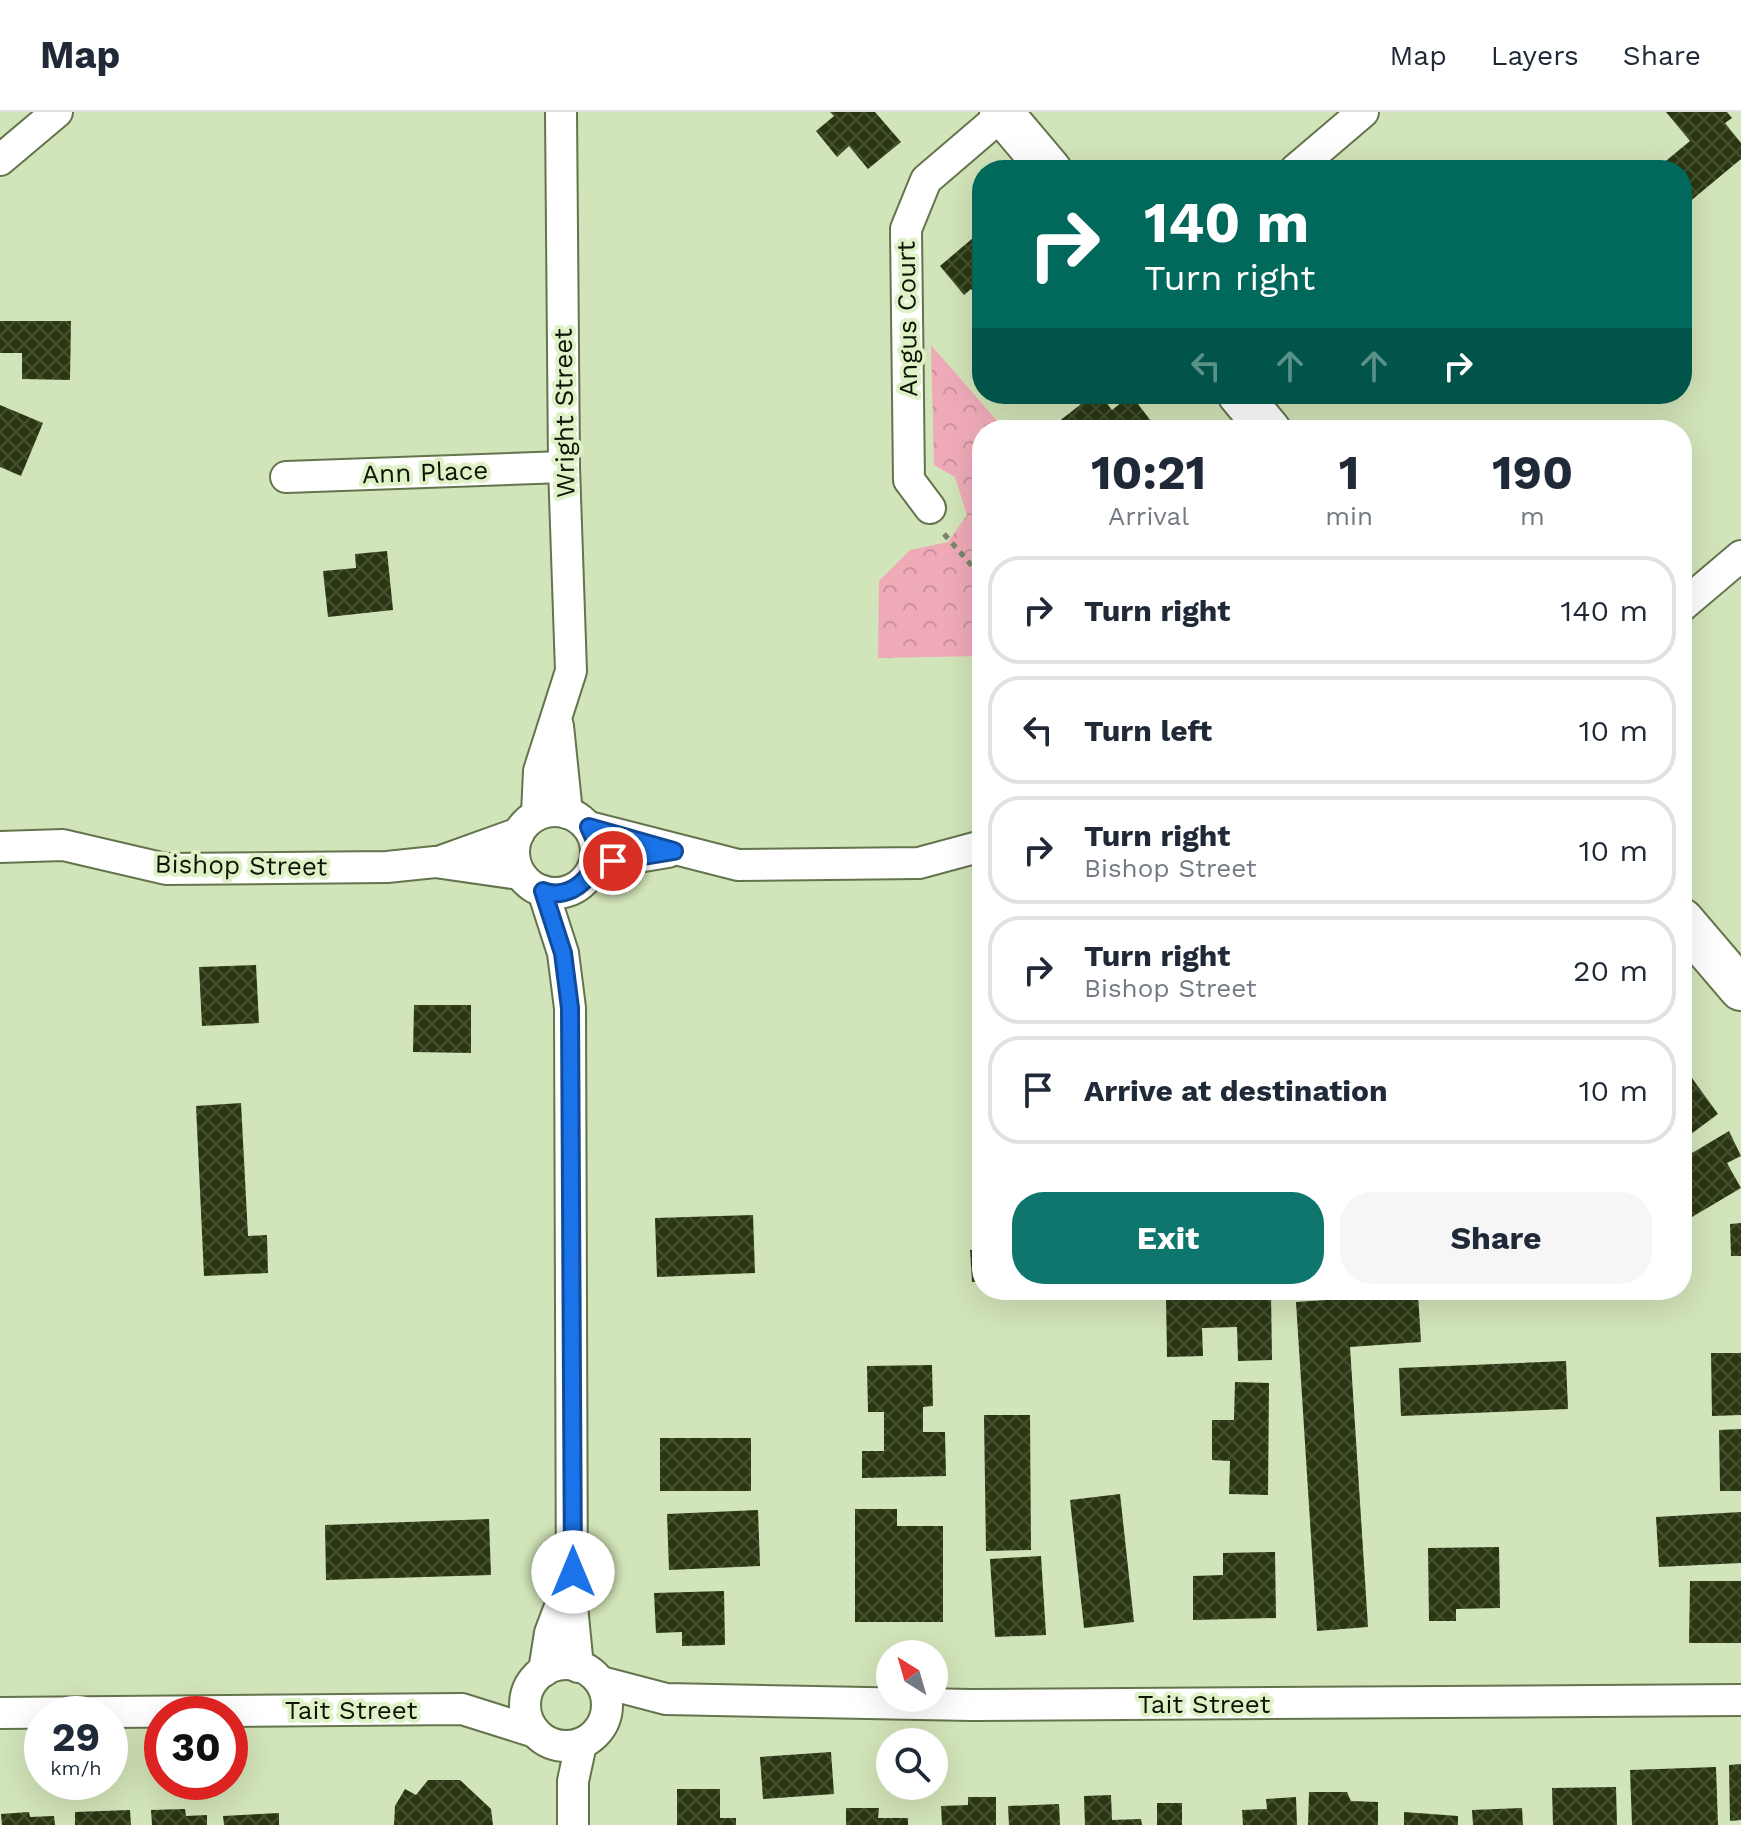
<!DOCTYPE html>
<style>
body{margin:0;font-family:"Work Sans",sans-serif;background:#f6f6f7;color:#1f2937;height:100vh;display:flex;flex-direction:column;font-size:30px;white-space:nowrap}
*{box-sizing:border-box;margin:0}
p{font-size:26px;color:#747a83}
.icon{flex:none;width:44px;height:44px;fill:none;stroke:currentColor;stroke-width:2;stroke-linecap:round;stroke-linejoin:round}
.map{position:relative;flex:1;overflow:hidden}
.drawer{position:absolute;left:972px;top:308px;width:720px;height:880px;display:flex;flex-direction:column;background:#fff;border-radius:32px;box-shadow:0 8px 32px #0002}
.drawer>*{flex:none}
.guide{position:absolute;left:972px;top:48px;width:720px;height:244px;border-radius:32px;box-shadow:0 8px 32px #0002;background:#00695c;color:#fff;overflow:hidden}
.needle{width:52px;rotate:323deg}
.buttons{position:absolute;left:876px;top:1528px;display:grid;gap:16px}
.buttons a{display:grid;place-items:center;width:72px;height:72px;border-radius:50%;background:#fff;box-shadow:0 8px 32px #0002;font-size:40px}
.speed{position:absolute;left:24px;top:1584px;display:flex;gap:16px;font-size:40px;font-weight:700;text-align:center}
.speed>*{display:grid;place-content:center;width:104px;height:104px;border-radius:50%;background:#fff;box-shadow:0 8px 32px #0002;line-height:1}
.speed small{font-size:20px;font-weight:400}
.speed .limit{border:12px solid #d22;background:#fff;color:#111}
.pin{position:absolute;display:grid;place-items:center;width:68px;height:68px;color:#fff;margin:-34px;border:4px solid #fff;border-radius:50%;box-shadow:0 2px 8px #0007}
.me{position:absolute;width:88px;margin:-44px;rotate:0deg;stroke-linejoin:round;filter:drop-shadow(0 0 6px #0008)}
.turn{display:flex;align-items:center;gap:28px;height:168px;padding:0 40px;font-size:36px}
.turn .icon{width:104px;height:104px;stroke-width:2.5}
.turn b{display:block;font-size:56px;line-height:68px}
.lanes{display:flex;align-items:center;height:76px;padding:0 40px;background:#0003;justify-content:center;gap:40px;direction:ltr}
.lanes .off{opacity:.35}
.eta{display:flex;justify-content:space-evenly;align-items:center;height:136px;text-align:center}
.eta b{font-size:48px;font-weight:700;line-height:56px}
.primary-button{display:flex;gap:16px;margin-top:auto;padding:16px 40px}
.primary-button a{flex:1;height:92px;border-radius:32px;background:#0f766e;color:#fff;font-size:32px;font-weight:700;line-height:92px;text-align:center}
.primary-button a+a{background:#f6f6f7;color:#1f2937}
ul{padding:0;list-style:none}
li{display:flex;align-items:center;gap:24px;height:108px;margin:0 16px 12px;padding:0 24px;border:4px solid #e0e1e3;border-radius:32px}
li div{flex:1}
li b{display:block;font-size:30px}
li em{font-style:normal}
header{display:flex;align-items:center;gap:48px;box-sizing:border-box;height:112px;padding:0 40px;background:#fff;border-bottom:2px solid #e0e1e3}
header strong{font-size:38px}
nav{display:flex;gap:44px;margin-inline-start:auto;font-size:28px}
.map>svg:first-child{display:block}
.park{fill:url(#park-crowns)}
.building{fill:url(#building-cross-hatch)}
.lines{fill:none;stroke-linecap:round;stroke-linejoin:round}
.street-casing{stroke:#64744d;stroke-width:34}
.secondary-casing{stroke:#64744d;stroke-width:46}
.path{stroke:#798567;stroke-width:5;stroke-dasharray:6 6;stroke-linecap:butt}
.street{stroke:#fff;stroke-width:30}
.secondary{stroke:#fff;stroke-width:42}
.route-casing{stroke:#114b97;stroke-width:20}
.route{stroke:#1a73e8;stroke-width:14}
.labels{text-anchor:middle;stroke-width:8;stroke-linejoin:round;paint-order:stroke}
.street-label{font-size:26px;fill:#0f1506;stroke:#dff1c6}
</style>
<header>
<strong>Map</strong>
<nav><a>Map</a><a>Layers</a><a>Share</a></nav>
</header>
<div class="map">
<svg width="1741" height="1713" viewBox="0 0 1741 1713">
<defs>
<pattern id="park-crowns" width="20" height="18" patternUnits="userSpaceOnUse" patternTransform="scale(2)"><rect width="20" height="18" fill="#efaab8"/><path d="M2 6a3 3 0 1 1 6 0M12 15a3 3 0 1 1 6 0" fill="none" stroke="#cc919d"/></pattern>
<pattern id="building-cross-hatch" width="8" height="8" patternUnits="userSpaceOnUse" patternTransform="scale(2)"><rect width="8" height="8" fill="#2a3712"/><path d="M0 0l8 8M0 8l8-8" fill="none" stroke="#465132"/></pattern>
</defs>
<rect width="100%" height="100%" fill="#d2e4b9"/>
<polygon class="park" points="931,233 1005,318 982,318 982,544 878,546 879,469 910,438 948,430 967,403 955,365 934,353"/>
<g class="building">
<polygon points="830,0 875,0 901,30 868,57 849,34 837,45 816,19 834,4"/>
<polygon points="1666,0 1727,0 1732,6 1725,11 1741,31 1741,47 1682,96 1682,58 1655,58 1690,29"/>
<polygon points="980,120 982,121 982,191 971,177 964,183 940,154"/>
<polygon points="0,209 71,209 70,268 22,267 22,241 0,241"/>
<polygon points="1094,282 1100,282 1112,298 1131,283 1151,309 1139,318 1056,318 1053,314"/>
<polygon points="0,293 43,311 21,364 0,355"/>
<polygon points="387,439 393,498 328,505 323,459 356,456 355,442"/>
<polygon points="256,853 259,911 202,914 199,855"/>
<polygon points="414,893 471,893 471,941 413,940"/>
<polygon points="1689,962 1718,1002 1691,1022 1682,1008 1682,966"/>
<polygon points="241,991 248,1124 267,1123 268,1161 204,1164 196,994"/>
<polygon points="1729,1019 1741,1044 1727,1051 1741,1076 1692,1105 1682,1087 1682,1047"/>
<polygon points="753,1103 755,1161 657,1165 655,1106"/>
<polygon points="1741,1111 1741,1144 1731,1144 1730,1112"/>
<polygon points="982,1137 982,1170 972,1170 970,1138"/>
<polygon points="1271,1182 1272,1248 1238,1249 1237,1215 1202,1216 1203,1244 1167,1245 1166,1185"/>
<polygon points="1418,1182 1421,1230 1350,1235 1368,1515 1317,1519 1296,1190"/>
<polygon points="1711,1241 1741,1241 1741,1303 1712,1304"/>
<polygon points="1566,1249 1568,1297 1401,1304 1399,1256"/>
<polygon points="932,1253 933,1294 923,1295 923,1320 945,1320 946,1364 862,1366 862,1339 884,1339 884,1300 868,1300 867,1254"/>
<polygon points="1235,1270 1269,1271 1268,1383 1229,1382 1230,1349 1212,1348 1212,1308 1234,1308"/>
<polygon points="984,1303 1030,1303 1031,1438 986,1439"/>
<polygon points="1741,1317 1741,1379 1720,1379 1719,1318"/>
<rect x="660" y="1326" width="91" height="53"/>
<polygon points="1120,1382 1134,1510 1084,1516 1070,1388"/>
<polygon points="855,1397 897,1397 897,1414 943,1414 943,1510 855,1510"/>
<polygon points="758,1398 760,1454 669,1458 667,1402"/>
<polygon points="1741,1400 1741,1451 1659,1455 1656,1405"/>
<polygon points="489,1407 491,1463 326,1468 325,1413"/>
<polygon points="1499,1435 1500,1496 1456,1497 1456,1509 1429,1509 1428,1436"/>
<polygon points="1275,1440 1276,1506 1193,1508 1193,1464 1223,1463 1223,1441"/>
<polygon points="1041,1444 1046,1523 995,1525 990,1447"/>
<polygon points="1690,1469 1741,1469 1741,1531 1689,1531"/>
<polygon points="724,1479 725,1533 682,1534 682,1520 656,1521 654,1481"/>
<polygon points="831,1640 834,1682 763,1687 760,1645"/>
<polygon points="1741,1652 1741,1708 1730,1709 1729,1653"/>
<polygon points="1716,1655 1718,1713 1632,1713 1630,1658"/>
<polygon points="428,1668 460,1668 491,1697 493,1713 394,1713 395,1694 405,1677 416,1683"/>
<polygon points="1616,1675 1617,1713 1553,1713 1552,1676"/>
<polygon points="677,1677 720,1677 720,1706 736,1706 736,1713 677,1713"/>
<polygon points="1309,1680 1347,1680 1351,1689 1378,1690 1378,1713 1308,1713"/>
<polygon points="1111,1683 1112,1708 1141,1707 1142,1713 1085,1713 1084,1684"/>
<polygon points="968,1685 996,1685 996,1713 942,1713 941,1694 968,1693"/>
<polygon points="1296,1685 1297,1713 1243,1713 1242,1698 1267,1697 1266,1687"/>
<rect x="1157" y="1691" width="25" height="22"/>
<polygon points="1059,1692 1060,1713 1009,1713 1008,1694"/>
<polygon points="846,1696 879,1696 878,1706 908,1706 908,1713 846,1713"/>
<polygon points="1522,1696 1523,1713 1473,1713 1472,1698"/>
<polygon points="185,1697 186,1704 207,1703 207,1713 152,1713 151,1698"/>
<polygon points="130,1698 131,1713 75,1713 75,1700"/>
<polygon points="29,1700 30,1705 54,1704 55,1713 2,1713 1,1702"/>
<polygon points="1404,1700 1458,1704 1458,1713 1404,1713"/>
<polygon points="279,1701 279,1713 224,1713 223,1704"/>
</g>
<g class="lines">
<g class="street-casing">
<g id="street">
<polyline points="0,48 57,0"/>
<polyline points="1295,58 1363,0"/>
<polyline points="286,365 564,355"/>
<polyline points="930,396 909,368 906,117 926,68 1003,2"/>
<polyline points="1682,494 1741,444"/>
<polyline points="558,614 567,701"/>
<circle cx="555" cy="740" r="41"/>
<polyline points="537,702 539,659 571,559 564,355 561,0"/>
<polyline points="589,715 738,753 919,751 982,734"/>
<polyline points="0,735 63,733 166,757 387,755 435,750 519,762"/>
<polyline points="441,749 519,721"/>
<polyline points="596,752 668,740"/>
<polyline points="543,779 563,841 570,896 572,1494 578,1555"/>
<circle cx="566" cy="1593" r="41"/>
<polyline points="544,1559 550,1521 567,1476"/>
<polyline points="601,1570 666,1587 972,1593 1741,1588"/>
<polyline points="0,1601 462,1597 535,1620"/>
<polyline points="573,1713 573,1669 581,1632"/>
</g>
</g>
<g class="secondary-casing">
<g id="secondary">
<polyline points="1001,0 1050,58"/>
<polyline points="1239,282 1269,318"/>
<polyline points="1682,808 1741,877"/>
</g>
</g>
<polyline class="path" points="944,422 974,456 982,460"/>
<use href="#street" class="street"/>
<use href="#secondary" class="secondary"/>
</g>
<g class="lines">
<g class="route-casing">
<path id="route" d="M 573,1460 L 570,896 L 563,841 L 543,779 C 571,790 601,761 596,733 C 595,727 591,720 589,715 L 674,739 L 613,749"/>
</g>
<use href="#route" class="route"/>
</g>
<g class="labels">
<g class="street-label">
<text transform="translate(907 207) rotate(-91)" y="9">Angus Court</text>
<text transform="translate(564 301) rotate(-91)" y="9">Wright Street</text>
<text transform="translate(425 360) rotate(-2)" y="9">Ann Place</text>
<text transform="translate(241 753) rotate(1)" y="9">Bishop Street</text>
<text x="1204" y="1601">Tait Street</text>
<text x="351" y="1607">Tait Street</text>
</g>
</g>
</svg>
<div class="buttons">
<a><svg class="needle" viewBox="-14 -14 28 28"><path d="M0-13l5 13h-10z" fill="#e53935"/><path d="M0 13l5-13h-10z" fill="#747a83"/></svg></a>
<a><svg class="icon" aria-label="search" viewBox="0 0 24 24"><circle cx="10" cy="10" r="6"/><path d="M15 15l6 6"/></svg></a>
</div>
<div class="speed"><div>29<small>km/h</small></div><div class="limit">30</div></div>
<div class="pin" style="left:613px;top:749px;background:#d93025"><svg class="icon" aria-label="arrive" viewBox="0 0 24 24"><path d="M6 21V4h12l-3 4 3 4H6"/></svg></div>
<svg class="me" style="left:573px;top:1460px" viewBox="-20 -20 40 40"><circle r="19" fill="#fff"/><path d="M0-13L10 11 0 6-10 11z" fill="#1a73e8"/></svg>
<div class="guide">
<div class="turn"><svg class="icon" aria-label="right" viewBox="0 0 24 24"><path d="M7 20v-9h11M14 6l5 5-5 5"/></svg><div><b>140 m</b>Turn right</div></div>
<div class="lanes"><svg class="icon off" aria-label="left" viewBox="0 0 24 24"><path d="M17 20v-9H6M10 6l-5 5 5 5"/></svg><svg class="icon off" aria-label="ahead" viewBox="0 0 24 24"><path d="M12 20V5M6 11l6-6 6 6"/></svg><svg class="icon off" aria-label="ahead" viewBox="0 0 24 24"><path d="M12 20V5M6 11l6-6 6 6"/></svg><svg class="icon" aria-label="right" viewBox="0 0 24 24"><path d="M7 20v-9h11M14 6l5 5-5 5"/></svg></div>
</div>
<section class="drawer">
<div class="eta">
<div><b>10:21</b><p>Arrival</p></div>
<div><b>1</b><p>min</p></div>
<div><b>190</b><p>m</p></div>
</div>
<ul>
<li><svg class="icon" aria-label="right" viewBox="0 0 24 24"><path d="M7 20v-9h11M14 6l5 5-5 5"/></svg><div><b>Turn right</b></div><em>140 m</em></li>
<li><svg class="icon" aria-label="left" viewBox="0 0 24 24"><path d="M17 20v-9H6M10 6l-5 5 5 5"/></svg><div><b>Turn left</b></div><em>10 m</em></li>
<li><svg class="icon" aria-label="right" viewBox="0 0 24 24"><path d="M7 20v-9h11M14 6l5 5-5 5"/></svg><div><b>Turn right</b><p>Bishop Street</p></div><em>10 m</em></li>
<li><svg class="icon" aria-label="right" viewBox="0 0 24 24"><path d="M7 20v-9h11M14 6l5 5-5 5"/></svg><div><b>Turn right</b><p>Bishop Street</p></div><em>20 m</em></li>
<li><svg class="icon" aria-label="arrive" viewBox="0 0 24 24"><path d="M6 21V4h12l-3 4 3 4H6"/></svg><div><b>Arrive at destination</b></div><em>10 m</em></li>
</ul>
<div class="primary-button"><a>Exit</a><a>Share</a></div>
</section>
</div>
